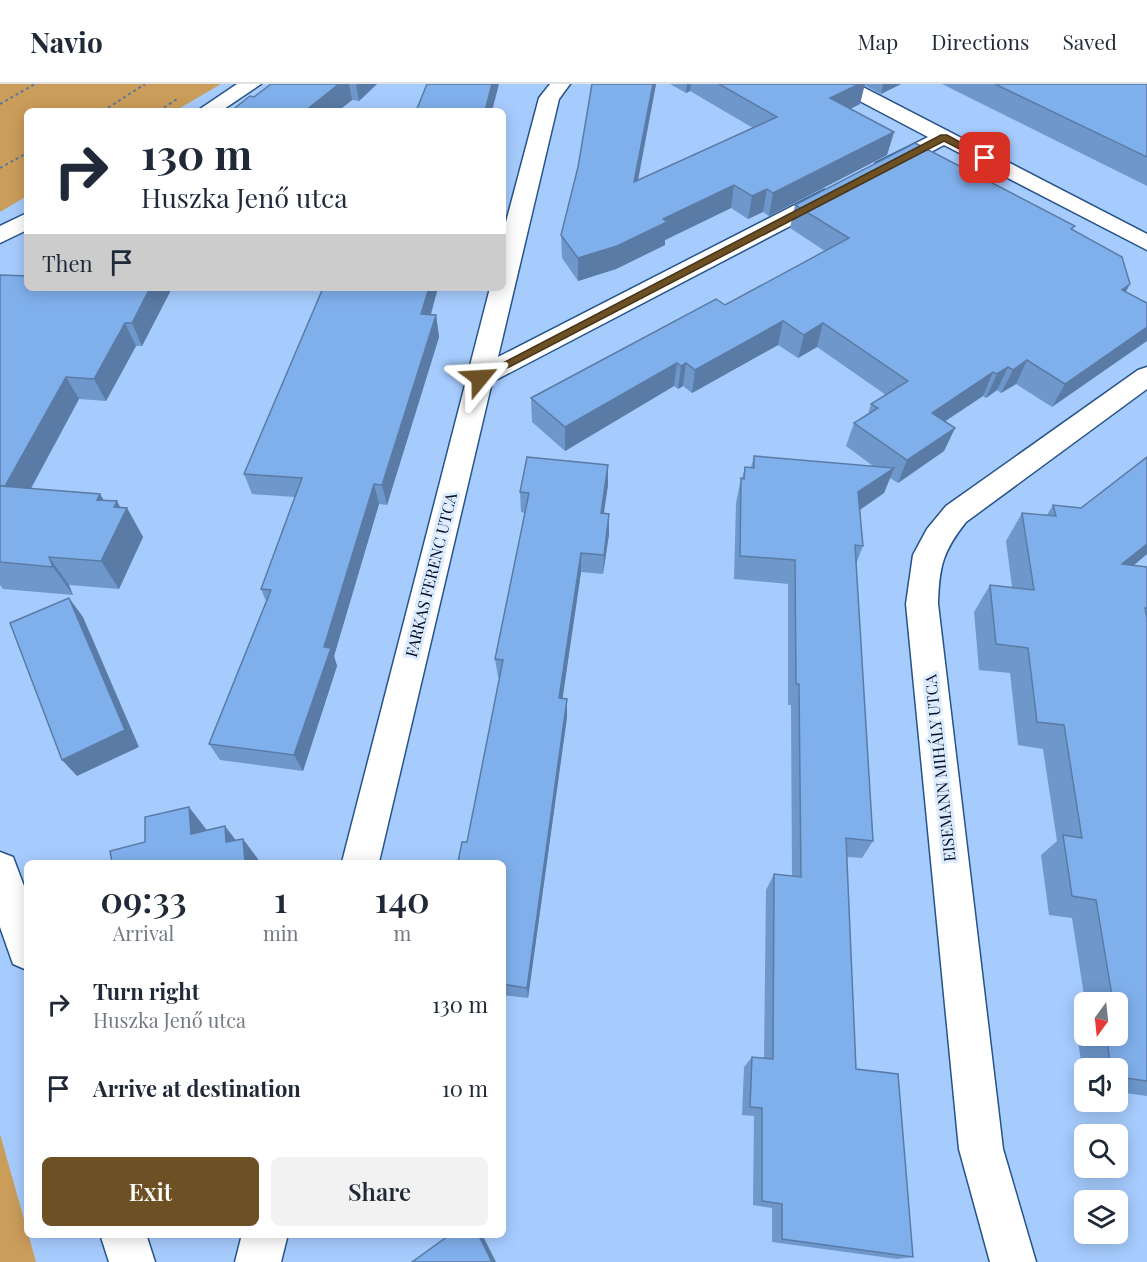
<!DOCTYPE html>
<meta charset="utf-8">
<style>
body{margin:0;font-family:"Playfair Display",serif;background:#f2f2f3;color:#1f2937;height:100vh;display:flex;flex-direction:column;font-size:22px;white-space:nowrap}
*{box-sizing:border-box;margin:0}
p{font-size:20px;color:#747a83}
.icon{flex:none;width:33px;height:33px;fill:none;stroke:currentColor;stroke-width:2;stroke-linecap:round;stroke-linejoin:round}
.map{position:relative;flex:1;overflow:hidden}
.side{position:absolute;left:24px;top:776px;width:482px;height:378px;display:flex;flex-direction:column;background:#fff;border-radius:9px;box-shadow:0 3px 15px #0003}
.side>*{flex:none}
.hud{position:absolute;left:24px;top:24px;width:482px;height:183px;border-radius:9px;box-shadow:0 3px 15px #0003;background:#fff;color:#1f2937;overflow:hidden}
.needle{width:39px;rotate:195deg}
.tools{position:absolute;left:1074px;top:908px;display:grid;gap:12px}
.tools a{display:grid;place-items:center;width:54px;height:54px;border-radius:9px;background:#fff;box-shadow:0 3px 15px #0003;font-size:30px}
.pin{position:absolute;display:grid;place-items:center;width:51px;height:51px;color:#fff;margin:-26px;border-radius:12px;box-shadow:0 3px 9px #0006}
.me{position:absolute;width:66px;margin:-33px;rotate:63deg;stroke-linejoin:round;filter:drop-shadow(0 0 4px #0008)}
.turn{display:flex;align-items:center;gap:21px;height:126px;padding:0 18px;font-size:27px}
.turn .icon{width:78px;height:78px;stroke-width:2.5}
.turn b{display:block;font-size:42px;line-height:51px}
.then{display:flex;align-items:center;height:57px;padding:0 18px;background:#0003;gap:12px;font-size:22px}
.eta{display:flex;justify-content:space-evenly;align-items:center;height:102px;text-align:center}
.eta b{font-size:36px;font-weight:600;line-height:42px}
.cta{display:flex;gap:12px;margin-top:auto;padding:12px 18px}
.cta a{flex:1;height:69px;border-radius:9px;background:#6d5024;color:#fff;font-size:24px;font-weight:600;line-height:69px;text-align:center}
.cta a+a{background:#f2f2f3;color:#1f2937}
ul{padding:0;list-style:none}
li{display:flex;align-items:center;gap:18px;height:84px;padding:0 18px}
li div{flex:1}
li b{display:block;font-size:22px}
li em{font-style:normal}
header{display:flex;align-items:center;gap:36px;box-sizing:border-box;height:84px;padding:0 30px;background:#fff;border-bottom:2px solid #e0e1e3}
header strong{font-size:28px}
nav{display:flex;gap:33px;margin-inline-start:auto;font-size:21px}
.map>svg:first-child{display:block}
.green{fill:#cb9d5a}
.lines{fill:none;stroke-linecap:round;stroke-linejoin:round}
.minor-casing{stroke:#275389;stroke-width:3}
.path{stroke:#5d789d;stroke-width:2;stroke-dasharray:3 3;stroke-linecap:butt}
.minor{fill:#fff;fill-rule:evenodd}
.wall{fill:#6e97cb}
.shaded-wall{fill:#5a7ba5}
.building{fill:#80b0ec;stroke:#5a7ba5;stroke-width:1.5}
.route{fill:#6d5024;stroke:#473417;stroke-width:1.5}
.labels{text-anchor:middle;stroke-width:6;stroke-linejoin:round;paint-order:stroke}
.street-label{font-size:16px;fill:#010e24;stroke:#ddebff}
</style>
<header>
<strong>Navio</strong>
<nav><a>Map</a><a>Directions</a><a>Saved</a></nav>
</header>
<div class="map">
<svg width="1147" height="1178" viewBox="0 0 1147 1178">
<rect width="100%" height="100%" fill="#a6ccfe"/>
<g class="green">
<polygon points="0,0 221,0 175,27 27,27 27,112 0,128"/>
<polygon points="0,1050 36,1178 0,1178"/>
</g>
<g class="lines">
<g class="minor-casing">
<g id="minor">
<polygon points="237,0 261,0 221,27 197,27"/>
<polygon points="550,0 570,0 559,15 498,273 824,106 840,106 843,111 840,116 492,298 379,778 342,778 490,204 502,204 502,153 539,14"/>
<polygon points="832,0 857,0 1147,150 1147,166 944,61 892,89 876,89 873,84 876,79 928,53 835,4"/>
<polygon points="27,129 27,146 0,159 0,142"/>
<path d="M 1147,283 L 1147,305 L 966,438 C 943,467 939,482 938,520 L 1003,1065 L 1036,1178 L 990,1178 L 959,1065 L 906,520 L 913,471 L 927,445 L 946,422 L 1138,286 Z"/>
<polygon points="0,768 13,773 27,810 27,886 13,880 0,843"/>
<polygon points="100,1150 146,1150 155,1178 109,1178"/>
<polygon points="242,1150 288,1150 281,1178 235,1178"/>
</g>
</g>
<g class="path">
<polyline points="0,20 35,0"/>
<polyline points="103,27 145,0"/>
<polyline points="159,27 177,15"/>
<polyline points="0,84 27,69"/>
</g>
<use href="#minor" class="minor"/>
</g>
<g class="wall">
<polygon points="271,0 377,0 359,17 352,16 338,27 231,27 254,13"/>
<polygon points="592,0 656,0 638,97 753,44 690,7 686,9 670,0 901,0 881,10 864,1 860,20 850,25 894,48 887,71 769,132 763,128 748,135 731,124 665,156 665,161 616,185 578,197 562,174 561,151 578,83"/>
<polygon points="942,0 1147,0 1147,102"/>
<polygon points="795,121 1073,146 1130,200 1052,323 1016,300 1001,309 997,306 986,314 983,312 945,337 955,344 944,367 898,399 890,394 884,409 860,426 863,462 856,480 873,757 862,774 847,773 856,985 913,1173 897,1175 772,1158 772,1124 753,1121 754,1032 742,1031 744,983 752,973 764,974 766,806 774,790 792,792 791,621 788,621 788,500 734,495 736,419 741,394 742,395 745,383 751,383 754,372 873,382 846,362 854,339 868,330 871,320 886,311 817,263 798,274 778,261 692,309 683,302 678,305 674,302 565,367 532,338 531,314 725,221 825,167 790,144"/>
<polygon points="0,191 172,204 142,262 136,262 106,317 79,315 31,405 100,410 103,416 121,424 127,424 143,453 119,505 69,501 73,511 3,505 0,501"/>
<polygon points="431,231 436,231 439,253 387,421 379,420 334,572 337,582 303,687 220,676 209,660 266,517 261,505 295,413 252,410 244,390"/>
<polygon points="608,381 608,401 603,429 609,430 609,450 603,490 581,488 562,615 567,615 567,633 528,914 502,911 502,778 467,758 500,593 498,593 495,575 525,429 521,428 520,408"/>
<polygon points="1053,421 1147,470 1133,482 1147,483 1147,1012 1118,1008 1118,984 1084,984 1084,998 1074,929 1084,924 1084,951 1118,951 1118,918 1085,918 1072,834 1049,831 1041,771 1057,757 1043,665 1018,661 1010,589 979,586 974,528 990,501 1012,503 1006,457 1022,429 1047,431"/>
</g>
<g class="shaded-wall">
<polygon points="339,0 349,0 352,16 338,27 305,27"/>
<polygon points="356,0 377,0 359,17"/>
<polygon points="492,0 499,0 492,27 485,27"/>
<polygon points="653,0 656,0 633,121 634,98"/>
<polygon points="687,0 691,0 690,7 686,9"/>
<polygon points="859,0 865,0 860,20 825,37 830,14"/>
<polygon points="883,0 901,0 881,10"/>
<polygon points="894,48 887,71 769,132 773,109"/>
<polygon points="734,101 731,124 665,156 665,161 616,185 578,197 578,174"/>
<polygon points="767,105 763,128 748,135 752,112"/>
<polygon points="1130,200 1117,224 1122,206"/>
<polygon points="150,204 172,204 142,262 132,239"/>
<polygon points="429,204 438,204 425,252 421,230"/>
<polygon points="436,231 439,253 387,421 382,401"/>
<polygon points="783,237 778,261 692,309 695,286"/>
<polygon points="125,239 136,262 106,317 94,295"/>
<polygon points="823,239 817,263 798,274 804,251"/>
<polygon points="1147,243 1147,257 1052,323 1065,300"/>
<polygon points="1027,276 1016,300 1001,309 1013,286"/>
<polygon points="677,279 674,302 565,367 565,343"/>
<polygon points="686,279 683,302 678,305 681,282"/>
<polygon points="1008,283 997,306 986,314 997,290"/>
<polygon points="993,288 983,312 923,352 932,329"/>
<polygon points="66,293 79,315 14,435 0,411"/>
<polygon points="955,344 944,367 898,399 907,376"/>
<polygon points="608,381 608,401 601,449 601,429"/>
<polygon points="894,384 884,409 849,433 858,408"/>
<polygon points="374,400 379,420 334,572 337,582 303,687 294,671 324,563"/>
<polygon points="100,410 117,439 97,416"/>
<polygon points="117,417 124,430 127,424 143,453 119,505 101,477 114,423"/>
<polygon points="609,430 609,450 603,490 604,471"/>
<polygon points="1147,460 1147,470 1102,508 1122,480"/>
<polygon points="581,469 581,488 560,632 559,614"/>
<polygon points="49,473 69,501 73,511 53,483"/>
<polygon points="69,514 83,533 139,663 77,692 62,676"/>
<polygon points="567,615 567,633 528,914 527,904"/>
<polygon points="189,723 206,745 208,770 191,750"/>
<polygon points="225,742 241,763 226,758"/>
<polygon points="243,755 258,775 259,778 245,778"/>
<polygon points="478,1150 482,1150 496,1178 492,1178"/>
</g>
<g class="building">
<polygon points="271,0 339,0 305,27 231,27 250,12 254,13"/>
<polygon points="427,0 492,0 485,27 416,27"/>
<polygon points="592,0 653,0 634,98 777,33 719,0 859,0 830,14 894,48 773,109 767,105 752,112 734,101 663,135 667,138 617,162 578,174 561,151 578,83"/>
<polygon points="995,0 1147,0 1147,73"/>
<polygon points="915,59 1075,142 1071,145 1122,173 1130,200 1122,206 1147,219 1147,243 1065,300 1027,276 1013,286 1008,283 997,290 993,288 932,329 955,344 907,376 854,339 878,324 871,320 908,297 823,239 804,251 783,237 695,286 686,279 681,282 677,279 565,343 531,314 716,215 725,221 849,154 795,121"/>
<polygon points="0,191 27,192 27,204 150,204 132,239 125,239 94,295 66,293 5,402 0,402"/>
<polygon points="323,204 429,204 421,230 436,231 382,401 374,400 324,563 331,564 294,671 209,660 271,506 261,505 302,394 244,390"/>
<polygon points="754,372 894,384 858,408 863,462 855,461 873,757 846,754 856,985 898,990 913,1173 782,1155 782,1120 762,1117 762,1024 750,1023 752,973 773,975 774,790 801,793 799,600 796,600 795,476 740,472 741,394 744,395 745,383 754,384"/>
<polygon points="527,373 608,381 601,429 609,430 604,471 581,469 559,614 567,615 527,904 502,900 502,778 458,778 462,758 467,758 503,576 495,575 529,409 520,408"/>
<polygon points="1147,373 1147,460 1122,480 1147,483 1147,524 1145,524 1147,534 1147,997 1118,993 1118,984 1111,984 1106,951 1118,951 1118,918 1101,918 1100,915 1113,918 1096,816 1072,812 1063,751 1082,754 1064,641 1037,638 1028,564 996,560 990,501 1034,506 1022,429 1056,432 1053,421 1081,424"/>
<polygon points="0,402 100,410 97,416 117,417 114,423 127,424 101,477 49,473 53,483 0,478"/>
<polygon points="69,514 125,646 62,676 10,539"/>
<polygon points="189,723 191,750 225,742 226,758 243,755 245,778 112,778 110,767 145,758 145,733"/>
<polygon points="451,1150 478,1150 492,1178 412,1178"/>
</g>
<polygon class="route" points="941,51 947,51 989,74 981,76 944,57 484,296 474,294"/>
<g class="labels">
<g class="street-label">
<text transform="translate(431 491) rotate(-76)" y="6">FARKAS FERENC UTCA</text>
<text transform="translate(940 684) rotate(-96)" y="6">EISEMANN MIHÁLY UTCA</text>
</g>
</g>
</svg>
<div class="tools">
<a><svg class="needle" viewBox="-14 -14 28 28"><path d="M0-13l5 13h-10z" fill="#e53935"/><path d="M0 13l5-13h-10z" fill="#747a83"/></svg></a>
<a><svg class="icon" aria-label="sound" viewBox="0 0 24 24"><path d="M4 9h4l5-4v14l-5-4H4zM17 9q2 3 0 6"/></svg></a>
<a><svg class="icon" aria-label="search" viewBox="0 0 24 24"><circle cx="10" cy="10" r="6"/><path d="M15 15l6 6"/></svg></a>
<a><svg class="icon" aria-label="layers" viewBox="0 0 24 24"><path d="M12 4l9 5-9 5-9-5zM3 14l9 5 9-5"/></svg></a>
</div>
<div class="pin" style="left:985px;top:74px;background:#d93025"><svg class="icon" aria-label="arrive" viewBox="0 0 24 24"><path d="M6 21V4h12l-3 4 3 4H6"/></svg></div>
<svg class="me" style="left:480px;top:294px" viewBox="-20 -20 40 40"><path d="M0-17L14 15 0 8-14 15z" fill="#6d5024" stroke="#fff" stroke-width="4"/></svg>
<div class="hud">
<div class="turn"><svg class="icon" aria-label="right" viewBox="0 0 24 24"><path d="M7 20v-9h11M14 6l5 5-5 5"/></svg><div><b>130 m</b>Huszka Jenő utca</div></div>
<div class="then">Then<svg class="icon" aria-label="arrive" viewBox="0 0 24 24"><path d="M6 21V4h12l-3 4 3 4H6"/></svg></div>
</div>
<section class="side">
<div class="eta">
<div><b>09:33</b><p>Arrival</p></div>
<div><b>1</b><p>min</p></div>
<div><b>140</b><p>m</p></div>
</div>
<ul>
<li><svg class="icon" aria-label="right" viewBox="0 0 24 24"><path d="M7 20v-9h11M14 6l5 5-5 5"/></svg><div><b>Turn right</b><p>Huszka Jenő utca</p></div><em>130 m</em></li>
<li><svg class="icon" aria-label="arrive" viewBox="0 0 24 24"><path d="M6 21V4h12l-3 4 3 4H6"/></svg><div><b>Arrive at destination</b></div><em>10 m</em></li>
</ul>
<div class="cta"><a>Exit</a><a>Share</a></div>
</section>
</div>
